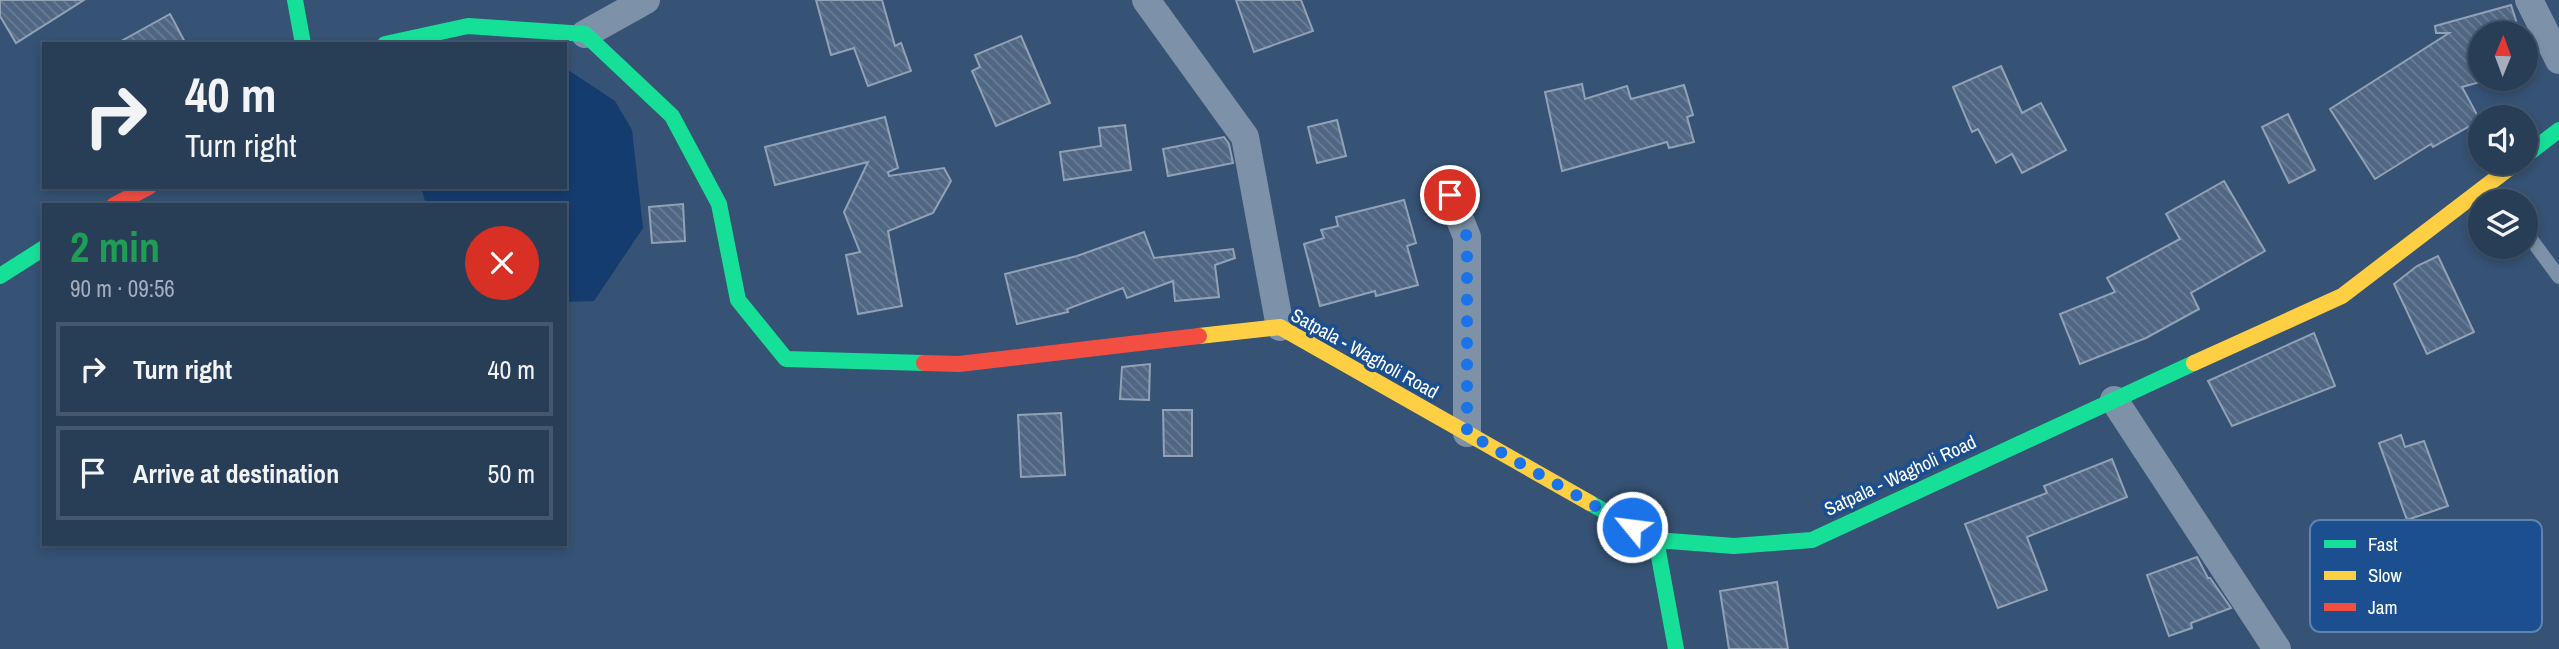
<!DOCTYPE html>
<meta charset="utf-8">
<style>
body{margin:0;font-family:"Archivo Narrow",sans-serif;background:#344961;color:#f1f3f6;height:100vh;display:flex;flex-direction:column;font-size:26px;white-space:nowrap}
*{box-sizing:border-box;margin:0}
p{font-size:23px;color:#a5aeba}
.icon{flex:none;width:38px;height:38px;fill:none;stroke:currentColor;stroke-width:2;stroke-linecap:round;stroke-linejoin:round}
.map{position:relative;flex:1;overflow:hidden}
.side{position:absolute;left:42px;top:203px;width:525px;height:343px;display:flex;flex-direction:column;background:#283e57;border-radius:0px;box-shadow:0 4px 10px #0003,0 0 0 2px #44576d}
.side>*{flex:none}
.top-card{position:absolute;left:42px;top:42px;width:525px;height:147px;border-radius:0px;box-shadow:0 4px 10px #0003,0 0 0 2px #44576d;background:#283e57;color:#f1f3f6;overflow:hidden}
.needle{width:46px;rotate:1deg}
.buttons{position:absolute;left:2468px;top:21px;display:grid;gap:14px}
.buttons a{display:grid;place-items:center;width:70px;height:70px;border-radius:50%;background:#283e57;box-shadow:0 4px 10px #0003,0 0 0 2px #44576d;font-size:35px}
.pin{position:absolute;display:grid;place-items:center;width:60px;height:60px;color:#fff;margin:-30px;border:4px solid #fff;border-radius:50%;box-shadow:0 2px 7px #0007}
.me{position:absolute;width:77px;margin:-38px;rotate:299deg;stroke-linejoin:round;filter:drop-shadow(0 0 5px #0008)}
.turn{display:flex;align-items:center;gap:24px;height:147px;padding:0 28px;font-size:32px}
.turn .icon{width:91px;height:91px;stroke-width:2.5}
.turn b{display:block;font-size:49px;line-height:60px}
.round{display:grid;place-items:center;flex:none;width:74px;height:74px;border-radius:37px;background:#344961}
.headline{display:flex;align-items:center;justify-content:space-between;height:119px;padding:0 28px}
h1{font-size:42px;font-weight:800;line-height:52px;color:#1e9e55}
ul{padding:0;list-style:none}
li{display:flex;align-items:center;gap:21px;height:94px;margin:0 14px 10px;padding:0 14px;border:4px solid #44576d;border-radius:0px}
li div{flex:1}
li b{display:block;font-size:26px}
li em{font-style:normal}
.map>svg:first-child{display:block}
.water{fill:#153c6e}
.building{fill:url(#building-back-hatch);stroke:#92a2b6;stroke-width:2}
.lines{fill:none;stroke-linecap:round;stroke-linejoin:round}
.lane{stroke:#7d92a8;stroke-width:14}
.street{stroke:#7d92a8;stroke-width:28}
.fast{stroke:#16e098;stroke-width:16}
.slow{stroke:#ffcf43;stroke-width:16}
.jam{stroke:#f24e42;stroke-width:16}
.route{stroke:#1a73e8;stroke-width:12;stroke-dasharray:0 21.6}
.labels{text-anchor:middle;stroke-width:7;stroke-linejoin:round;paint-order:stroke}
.street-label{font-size:19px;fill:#fff;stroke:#1b4f8f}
.key{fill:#1b4f8f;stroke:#5f84b1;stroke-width:2}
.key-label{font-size:19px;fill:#fff}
</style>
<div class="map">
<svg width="2559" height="649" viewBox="0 0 2559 649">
<defs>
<pattern id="building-back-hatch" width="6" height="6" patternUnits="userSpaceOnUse" patternTransform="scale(1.75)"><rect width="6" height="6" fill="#506783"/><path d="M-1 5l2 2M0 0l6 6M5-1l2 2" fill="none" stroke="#6a7e96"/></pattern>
</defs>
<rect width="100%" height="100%" fill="#365274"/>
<polygon class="water" points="565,68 615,101 632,130 643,228 594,301 565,302 565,205 426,205 421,187 565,187"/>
<g class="building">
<polygon points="0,0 84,0 16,43 0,16"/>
<polygon points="816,0 882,0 895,46 901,43 911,71 868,86 854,48 831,55"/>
<polygon points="1236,0 1301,0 1313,31 1254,52"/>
<polygon points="2511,5 2520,33 2480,33 2480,82 2462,87 2480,120 2433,147 2431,144 2375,179 2330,109 2449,33 2436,33 2435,26"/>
<polygon points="170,14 186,44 116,44"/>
<polygon points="1021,36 1050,103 996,126 972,71 980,67 975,55"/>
<polygon points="2001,66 2022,113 2041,103 2066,150 2022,173 2012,154 1996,163 1978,129 1972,132 1953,87"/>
<polygon points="1582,84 1585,99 1627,86 1631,99 1684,85 1693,115 1687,117 1694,142 1669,148 1667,142 1562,171 1545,92"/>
<polygon points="2288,114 2315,170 2289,183 2262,127"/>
<polygon points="885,117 898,168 888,172 889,176 944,168 951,181 933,213 888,231 902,306 858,314 846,255 860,252 844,212 868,162 775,185 765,147"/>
<polygon points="1337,120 1346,156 1317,163 1308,127"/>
<polygon points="1125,125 1131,170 1064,180 1060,152 1101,146 1099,128"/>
<polygon points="1224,137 1229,144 1233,163 1168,176 1163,149"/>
<polygon points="2224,181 2265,251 2191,293 2199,309 2146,338 2080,364 2060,314 2115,292 2107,278 2180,239 2166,214"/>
<polygon points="1404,200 1416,243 1407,246 1418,285 1376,296 1375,291 1320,306 1304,244 1324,238 1321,230 1338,226 1336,217"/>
<polygon points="683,204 685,241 652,243 649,207"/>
<polygon points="1144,232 1154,258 1233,249 1235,258 1215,265 1219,297 1175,301 1173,281 1127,298 1123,288 1067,309 1068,312 1017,324 1005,274 1077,256"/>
<polygon points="2438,256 2474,332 2427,354 2394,284 2417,266"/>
<polygon points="2314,333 2335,386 2232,426 2208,381"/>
<polygon points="1150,364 1149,400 1120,399 1122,367"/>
<polygon points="1163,410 1192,410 1192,456 1164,456"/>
<polygon points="1061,413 1065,475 1021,477 1018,415"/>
<polygon points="2401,435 2405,447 2424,441 2448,506 2407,520 2379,443"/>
<polygon points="2112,459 2127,497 2027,537 2047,590 1998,608 1965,524 2047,493 2044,486"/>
<polygon points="2197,557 2208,578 2210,578 2231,608 2191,623 2192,628 2169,636 2147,575"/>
<polygon points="1777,582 1788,649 1729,649 1720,591"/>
</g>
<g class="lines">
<polyline class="lane" points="2525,231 2559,277"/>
<g class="street">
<polyline points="1146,0 1245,137 1280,327"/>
<polyline points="2529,0 2559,60"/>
<polyline points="585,34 646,0"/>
<polyline points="1450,195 1467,237 1467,433"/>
<polyline points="2114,400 2277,649"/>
</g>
<g class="fast">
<polyline points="295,0 303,44"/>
<polyline points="385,44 468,26 585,34 672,116 719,204 738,300 786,359 924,363"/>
<polyline points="2525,156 2559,130"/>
<polyline points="0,276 44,248"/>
<polyline points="1590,503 1656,540 1734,546 1812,540 2194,363"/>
<polyline points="1656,540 1676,649"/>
</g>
<g class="slow">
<polyline points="1199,336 1280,327 1590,503"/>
<polyline points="2194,363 2342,296 2516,163"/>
</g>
<g class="jam">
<polyline points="114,205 149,187"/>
<polyline points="924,363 959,364 1199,336"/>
</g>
</g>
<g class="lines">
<polyline class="route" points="1450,195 1467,237 1467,433 1632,527"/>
</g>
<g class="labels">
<g class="street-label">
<text transform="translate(1365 353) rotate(29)" y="7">Satpala - Wagholi Road</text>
<text transform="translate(1900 475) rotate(-25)" y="7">Satpala - Wagholi Road</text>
</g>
</g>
<rect x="2310" y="520" width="232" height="112" rx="10" class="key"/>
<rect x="2324" y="540" width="32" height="8" fill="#16e098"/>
<rect x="2324" y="571" width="32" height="9" fill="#ffcf43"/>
<rect x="2324" y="603" width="32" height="8" fill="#f24e42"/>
<g class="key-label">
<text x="2368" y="551">Fast</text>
<text x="2368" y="582">Slow</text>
<text x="2368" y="614">Jam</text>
</g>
</svg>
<div class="buttons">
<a><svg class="needle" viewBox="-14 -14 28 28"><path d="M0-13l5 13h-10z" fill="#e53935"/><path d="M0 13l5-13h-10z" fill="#a5aeba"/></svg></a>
<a><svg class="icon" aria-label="sound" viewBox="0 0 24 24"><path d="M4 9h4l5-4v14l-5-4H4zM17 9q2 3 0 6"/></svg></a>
<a><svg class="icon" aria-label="layers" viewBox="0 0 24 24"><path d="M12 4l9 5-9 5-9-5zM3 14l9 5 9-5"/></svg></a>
</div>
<div class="pin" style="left:1450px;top:195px;background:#d93025"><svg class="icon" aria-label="arrive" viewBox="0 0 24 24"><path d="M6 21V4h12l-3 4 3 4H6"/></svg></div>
<svg class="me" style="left:1632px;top:527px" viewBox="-20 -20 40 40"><circle r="17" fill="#1a73e8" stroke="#fff" stroke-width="3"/><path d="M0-11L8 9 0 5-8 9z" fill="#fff"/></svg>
<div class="top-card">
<div class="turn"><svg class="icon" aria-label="right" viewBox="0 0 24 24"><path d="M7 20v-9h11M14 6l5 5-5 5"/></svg><div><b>40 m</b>Turn right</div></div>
</div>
<section class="side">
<div class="headline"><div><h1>2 min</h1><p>90 m · 09:56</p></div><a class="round" style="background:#d93025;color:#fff"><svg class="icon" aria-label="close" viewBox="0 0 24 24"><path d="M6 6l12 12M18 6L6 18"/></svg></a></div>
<ul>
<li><svg class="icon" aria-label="right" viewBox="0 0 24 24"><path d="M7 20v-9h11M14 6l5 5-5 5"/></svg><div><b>Turn right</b></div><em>40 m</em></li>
<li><svg class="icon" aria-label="arrive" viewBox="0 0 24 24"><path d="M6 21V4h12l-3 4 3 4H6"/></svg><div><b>Arrive at destination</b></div><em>50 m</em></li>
</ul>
</section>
</div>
